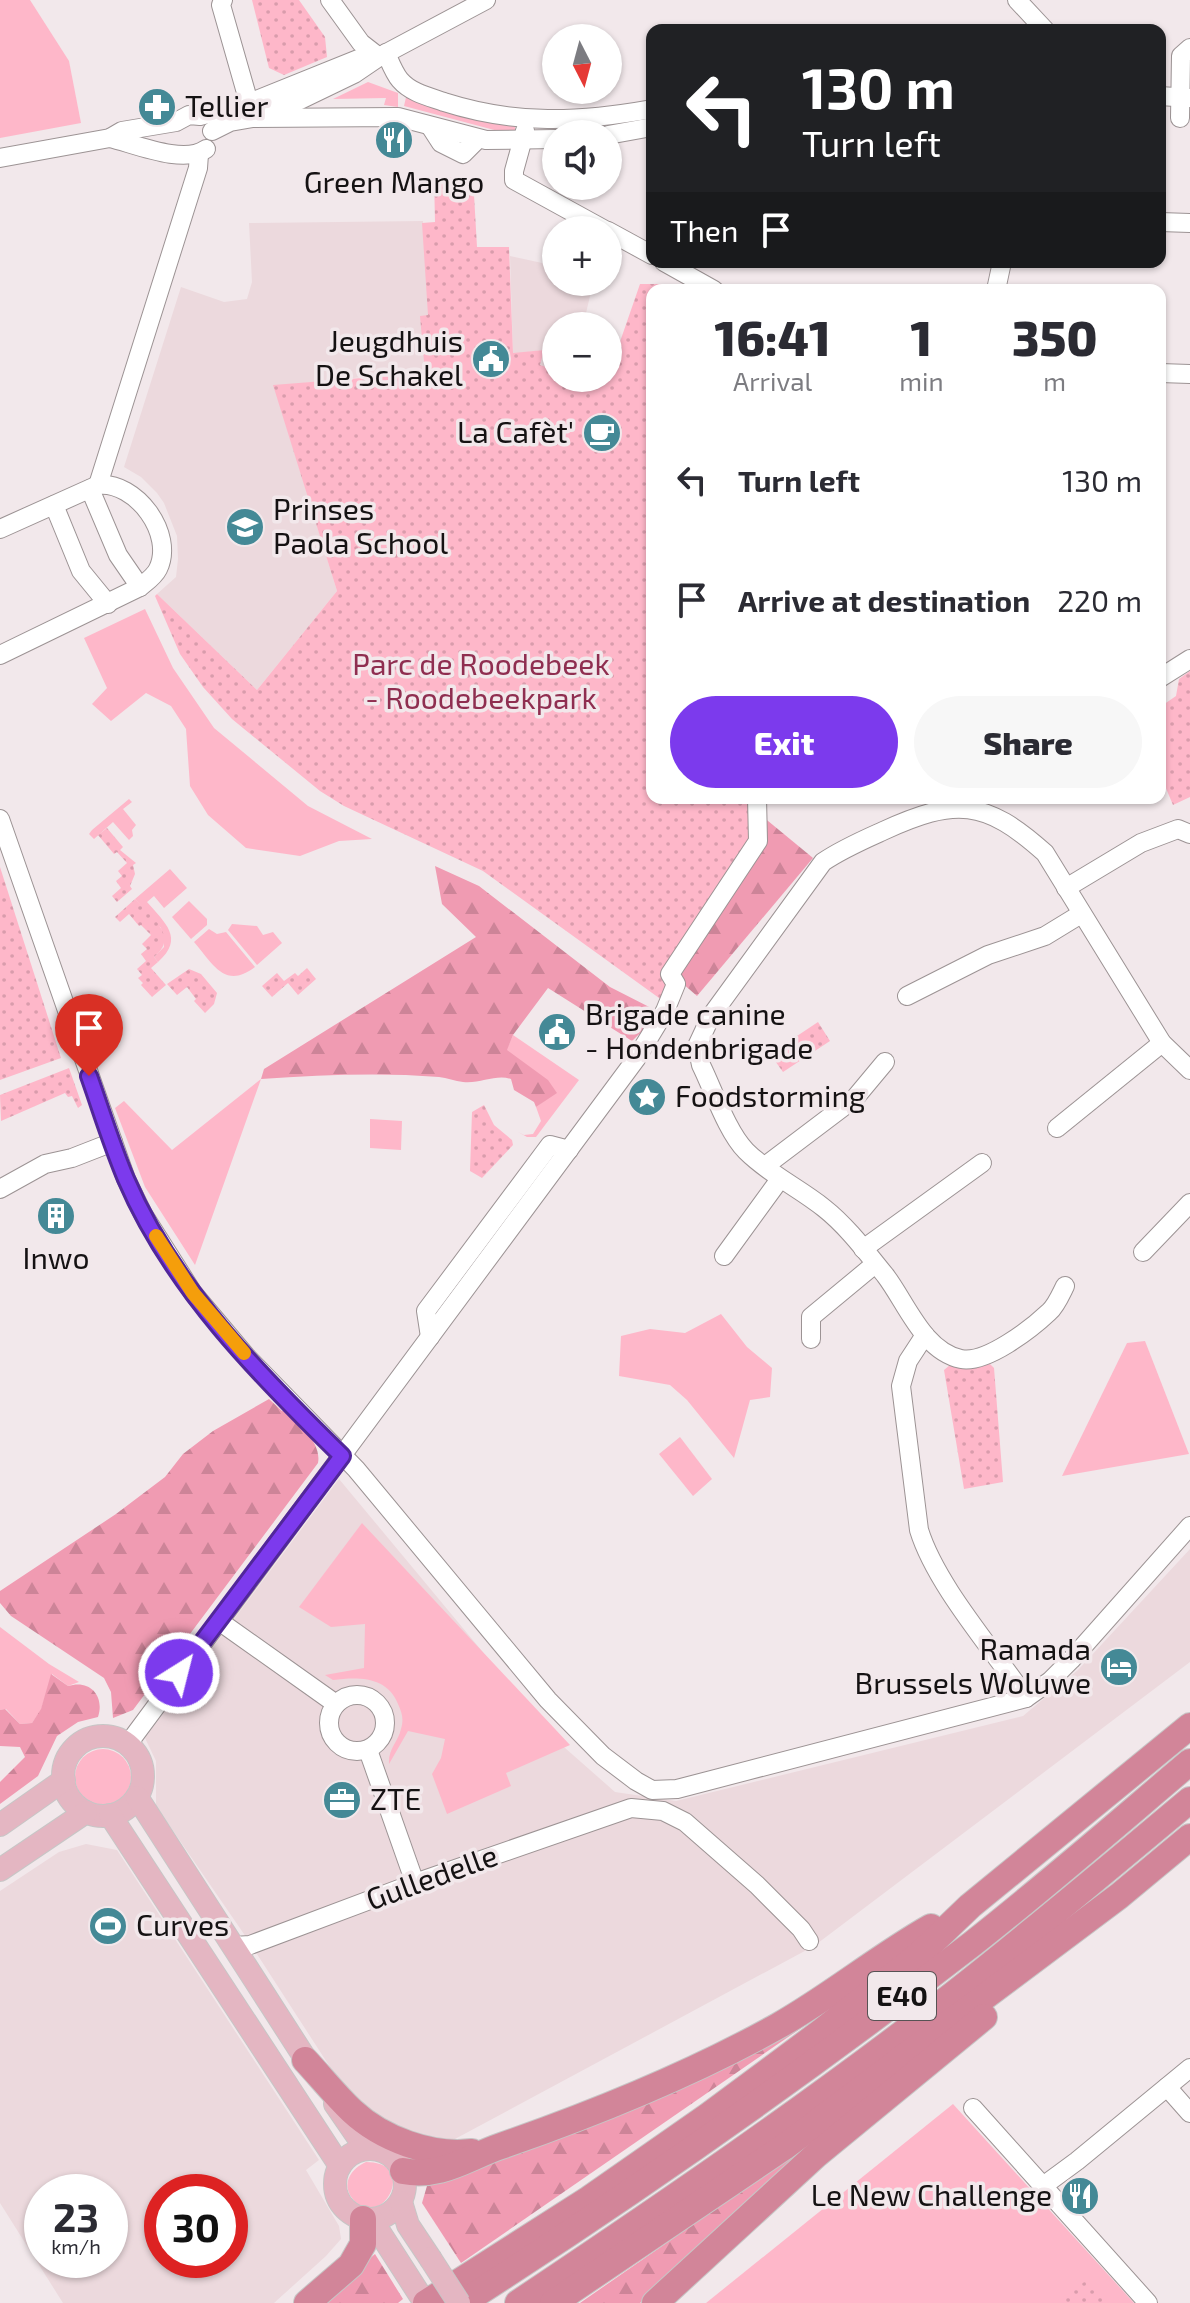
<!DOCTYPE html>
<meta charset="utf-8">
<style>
body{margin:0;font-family:"Exo 2",sans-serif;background:#f7f7f7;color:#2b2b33;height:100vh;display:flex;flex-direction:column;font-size:30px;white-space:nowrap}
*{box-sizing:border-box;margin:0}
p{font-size:26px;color:#7c7c81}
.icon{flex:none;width:44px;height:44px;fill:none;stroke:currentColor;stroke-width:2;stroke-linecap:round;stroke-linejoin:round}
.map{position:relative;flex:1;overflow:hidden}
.panel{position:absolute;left:646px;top:284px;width:520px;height:520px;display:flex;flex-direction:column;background:#fff;border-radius:16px;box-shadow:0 2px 6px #0004}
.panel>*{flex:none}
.guide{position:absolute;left:646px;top:24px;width:520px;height:244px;border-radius:16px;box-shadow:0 2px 6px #0004;background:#202124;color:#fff;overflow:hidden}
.needle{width:52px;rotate:174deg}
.tools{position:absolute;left:542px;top:24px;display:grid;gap:16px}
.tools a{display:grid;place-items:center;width:80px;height:80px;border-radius:50%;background:#fff;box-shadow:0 2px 6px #0004;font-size:40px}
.speed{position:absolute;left:24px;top:2174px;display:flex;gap:16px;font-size:40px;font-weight:700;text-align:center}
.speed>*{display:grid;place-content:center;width:104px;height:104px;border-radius:50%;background:#fff;box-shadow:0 2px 6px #0004;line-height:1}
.speed small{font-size:20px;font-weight:400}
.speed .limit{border:12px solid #d22;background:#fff;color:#111}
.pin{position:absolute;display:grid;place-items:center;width:68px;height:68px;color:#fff;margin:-82px -34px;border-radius:50% 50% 50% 0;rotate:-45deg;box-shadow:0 0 8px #0007}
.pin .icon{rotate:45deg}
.me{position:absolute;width:88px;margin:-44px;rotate:36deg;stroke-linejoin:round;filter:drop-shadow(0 0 6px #0008)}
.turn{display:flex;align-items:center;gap:28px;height:168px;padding:0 24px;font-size:36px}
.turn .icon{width:104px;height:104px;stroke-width:2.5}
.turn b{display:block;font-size:56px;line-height:68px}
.then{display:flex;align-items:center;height:76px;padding:0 24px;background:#0003;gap:16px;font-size:30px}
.eta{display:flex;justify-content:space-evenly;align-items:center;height:136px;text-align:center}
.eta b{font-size:48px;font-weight:800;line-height:56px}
.action{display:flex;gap:16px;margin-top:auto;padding:16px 24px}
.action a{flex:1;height:92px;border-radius:48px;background:#7c3aed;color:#fff;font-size:32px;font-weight:800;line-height:92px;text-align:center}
.action a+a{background:#f7f7f7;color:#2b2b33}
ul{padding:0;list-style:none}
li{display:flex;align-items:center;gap:24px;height:120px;padding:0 24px}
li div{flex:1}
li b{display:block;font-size:30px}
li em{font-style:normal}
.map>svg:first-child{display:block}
.built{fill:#ecd9dd;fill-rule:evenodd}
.grass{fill:#feb7c9}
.forest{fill:url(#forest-firs)}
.park{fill:url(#park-dots)}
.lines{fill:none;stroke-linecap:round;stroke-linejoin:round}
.minor-casing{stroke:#9c9394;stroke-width:20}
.major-casing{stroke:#c7c6c6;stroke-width:24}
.highway-casing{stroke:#c7c6c6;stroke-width:28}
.minor{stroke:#fff;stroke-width:18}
.major{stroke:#e4b6c2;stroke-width:22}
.highway{stroke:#d28599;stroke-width:26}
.major-bridge-casing{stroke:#c7c6c6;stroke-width:24;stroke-linecap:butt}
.major-bridge{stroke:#e4b6c2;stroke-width:22}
.route-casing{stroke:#51269a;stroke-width:20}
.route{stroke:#7c3aed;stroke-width:14}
.slow{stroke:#f59e0b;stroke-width:14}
.labels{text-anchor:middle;stroke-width:7;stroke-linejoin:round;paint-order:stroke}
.shield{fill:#f2e8eb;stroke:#575254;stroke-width:2}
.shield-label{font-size:28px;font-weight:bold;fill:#151213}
.poi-label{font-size:30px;fill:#151213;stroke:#f2e8eb;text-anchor:start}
.park-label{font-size:30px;fill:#8f2e50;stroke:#f2e8eb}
.street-label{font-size:30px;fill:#151213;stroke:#f2e8eb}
</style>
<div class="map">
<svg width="1190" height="2303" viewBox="0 0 1190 2303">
<defs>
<pattern id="forest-firs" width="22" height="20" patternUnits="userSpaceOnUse" patternTransform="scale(2)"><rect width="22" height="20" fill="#f09bb2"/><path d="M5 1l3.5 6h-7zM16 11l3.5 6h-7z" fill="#cd8498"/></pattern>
<pattern id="park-dots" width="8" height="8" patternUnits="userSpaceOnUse" patternTransform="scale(2)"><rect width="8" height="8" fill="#feb7c9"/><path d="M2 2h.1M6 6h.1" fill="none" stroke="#d99cac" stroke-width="1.8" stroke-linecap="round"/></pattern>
</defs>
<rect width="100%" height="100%" fill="#f2e8eb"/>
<g class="built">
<polygon points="423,221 432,370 274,386 337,591 257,690 157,594 176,577 178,559 177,536 164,503 157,493 141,477 124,467 181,287 224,302 247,299 252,282 249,223"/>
<polygon points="510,256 556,266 556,282 593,283 583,326 556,326 556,370 540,365 543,350 513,354"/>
<polygon points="339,1479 556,1740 615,1792 676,1801 1023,1716 1078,1670 1190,1549 1190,1662 814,1946 440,2147 359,2112 246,1937 156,1806 156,1761 145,1738"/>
<path d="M 86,1844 L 117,1850 L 319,2160 L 306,2170 L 339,2226 L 341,2239 L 326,2256 L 274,2303 L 63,2303 L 0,2203 L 0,1891 L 59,1852 ZM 42,2192 L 110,2192 L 110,2260 L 42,2260 ZM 162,2192 L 230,2192 L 230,2260 L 162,2260 Z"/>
</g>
<g class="grass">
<polygon points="0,0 30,0 69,61 81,123 0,138"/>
<polygon points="368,82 398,93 398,107 384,105 386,98 333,99"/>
<polygon points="407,93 515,124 515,135 498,133 498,131 404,106"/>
<polygon points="145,609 173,668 214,728 308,806 372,839 339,841 300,856 246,848 208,815 190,786 186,729 171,706 146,693 111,721 92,704 107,688 84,638"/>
<polygon points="129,799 132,802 123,809 136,825 132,830 133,836 129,840 113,822 94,839 89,834 92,830"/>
<path d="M 170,869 L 187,888 L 164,908 L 154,896 L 147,902 C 165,923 185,938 158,962 L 154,957 L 164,947 L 161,928 L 135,899 Z"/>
<polygon points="189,901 207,919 207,925 191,939 172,917"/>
<polygon points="232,924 257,926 263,935 273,932 282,943 257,965 228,930"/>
<path d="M 209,929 L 217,934 L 226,932 L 255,967 C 225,990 213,964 194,942 Z"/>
<polygon points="513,1035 579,1080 536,1137 527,1137 518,1132 524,1135 533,1134 541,1121 536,1107 556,1092 506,1051"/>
<polygon points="261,1079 195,1265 145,1187 115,1108 124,1101 172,1150"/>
<polygon points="370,1119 402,1121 401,1150 370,1148"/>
<polygon points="721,1314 747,1347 772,1368 770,1397 750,1400 734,1458 687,1400 670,1385 619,1376 621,1336 650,1329 685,1333"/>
<polygon points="1145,1341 1189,1454 1062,1476 1127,1343"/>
<polygon points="680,1437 712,1479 693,1496 659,1454"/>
<path d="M 362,1523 L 570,1745 L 506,1773 L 511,1786 L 447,1814 L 432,1774 L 441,1758 L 445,1739 L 408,1731 L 389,1764 C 388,1749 398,1742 401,1729 C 404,1719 402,1713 398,1704 C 387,1676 358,1677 333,1680 L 325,1675 L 364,1668 L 365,1624 L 331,1627 L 299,1607 Z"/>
<polygon points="0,1627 49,1664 79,1682 68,1686 52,1674 41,1710 32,1723 20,1724 6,1709 0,1710"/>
<circle cx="103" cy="1777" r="28"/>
<polygon points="953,2104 1134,2303 706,2303"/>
<path d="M 366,2162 C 422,2162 378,2236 352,2198 C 341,2183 352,2168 366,2162 Z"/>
</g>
<g class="forest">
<polygon points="762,816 813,858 697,996 674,976"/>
<path d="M 435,866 L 479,886 L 610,987 L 661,1013 L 632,1041 L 548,988 L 513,1035 L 507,1050 L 548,1080 L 557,1093 L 536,1107 L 534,1102 L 514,1090 L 511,1079 C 496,1074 480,1084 463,1082 C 455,1081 447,1078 439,1077 C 380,1072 320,1075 261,1079 L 264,1069 L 476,937 L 442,904 Z"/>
<path d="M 269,1399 L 282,1411 L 285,1410 C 298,1424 322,1442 318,1463 L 133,1710 L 113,1718 L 111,1692 L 104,1678 L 11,1616 L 0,1603 L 0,1591 L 116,1514 L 165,1477 L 183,1454 L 213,1431 Z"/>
<path d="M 51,1674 L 68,1686 C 90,1679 105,1696 98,1717 L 78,1722 L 57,1736 L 38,1776 L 0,1804 L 0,1782 L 25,1757 L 20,1747 L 0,1746 L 0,1710 L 5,1709 L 20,1724 L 32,1723 L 41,1709 Z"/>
<polygon points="849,1995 461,2263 422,2203 429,2179"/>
<polygon points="865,2105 640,2303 580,2303"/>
<polygon points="375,2254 403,2299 398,2303 318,2303"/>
</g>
<g class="park">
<polygon points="252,0 299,0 325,37 327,57 284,75 269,68"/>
<polygon points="434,177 473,177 477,247 509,247 513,353 544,350 540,365 556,370 556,378 582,378 605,385 640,284 668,284 673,290 652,290 652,798 752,798 753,838 667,974 666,1003 483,871 344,806 320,791 232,719 203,687 180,654 155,596 157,594 257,690 337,591 273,385 425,373 420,316 428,315 422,223 435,222"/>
<polygon points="1190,671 1190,797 1173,805 1160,774 1160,707 1176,696 1179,679"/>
<polygon points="107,828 123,847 120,850 136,863 133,865 135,874 130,886 132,889 117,902 112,896 121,888 116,881 122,876 118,871 127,863 117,852 114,854 98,835"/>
<polygon points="0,867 61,1058 0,1080"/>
<path d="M 135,899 C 151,916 180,937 154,957 L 158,962 L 151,968 L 166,985 L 152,997 L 141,985 L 143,983 L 138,978 L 142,975 L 137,969 L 146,961 L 141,954 L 147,949 L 142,944 L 151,935 L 141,925 L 139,926 L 129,914 L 120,922 L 115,917 Z"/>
<polygon points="307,968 316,979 298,995 288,983 272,997 262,986 277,973 284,981 295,973 298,976"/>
<polygon points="189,969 201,974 217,993 214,1004 205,1013 194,1001 196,999 187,987 177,995 167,984"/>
<polygon points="818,1022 830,1041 783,1072 770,1054"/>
<polygon points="69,1068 82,1105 78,1108 72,1096 68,1097 65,1093 1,1121 0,1095"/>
<polygon points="484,1105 494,1125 512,1140 513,1145 482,1178 470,1171 472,1112"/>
<polygon points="990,1364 994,1368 1003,1482 964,1489 944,1370 950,1365 966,1369"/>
<polygon points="1090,2278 1109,2303 1053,2303"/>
</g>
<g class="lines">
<g class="minor-casing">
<g id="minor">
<polyline points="223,0 221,5 249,103"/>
<polyline points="330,0 361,43 379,57"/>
<polyline points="1017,0 1045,30"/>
<path d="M 386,53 C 390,62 394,73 400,80 C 411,93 430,97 444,102 C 516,125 579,122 652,109"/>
<polyline points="1160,96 1190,98"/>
<polyline points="253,118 398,117 486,140 556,139"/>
<polyline points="1180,118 1181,56 1190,48"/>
<polyline points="430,126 441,143 463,154 478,139"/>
<polyline points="212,131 230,122 253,118 296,102 354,74 379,57 486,0"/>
<polyline points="525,131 514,171 514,180 605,230"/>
<polyline points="608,135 652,127"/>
<path d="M 110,138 C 135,144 184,165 206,149"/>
<polyline points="0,158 110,138 122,131 176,122 189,115 200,116 249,103 363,57 379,57"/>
<polyline points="1160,222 1190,223"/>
<polyline points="608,231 652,255"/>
<polyline points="664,262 714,290"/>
<polyline points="996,290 1002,262"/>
<polyline points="1160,373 1190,374"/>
<polyline points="98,485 198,168 199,154"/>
<polyline points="90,489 118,555 140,587"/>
<polyline points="54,505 81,571 108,604"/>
<path d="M 0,529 L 98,485 C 136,481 175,534 158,569 C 154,577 146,582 140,587 L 0,655"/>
<polyline points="1160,678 1190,659"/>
<polyline points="0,819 126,1179 143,1214 193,1293 246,1356 356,1469 548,1700 603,1756 636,1781 652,1790 677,1789 1026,1698 1050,1681 1071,1660 1190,1526"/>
<polyline points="1066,888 1141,843 1178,829 1190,834"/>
<polyline points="907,996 988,955 1045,936 1081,914"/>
<polyline points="1057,1128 1162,1043"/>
<polyline points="765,1166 855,1098 885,1062"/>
<polyline points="0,1189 45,1164 72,1158 113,1142"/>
<polyline points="863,1249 982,1163"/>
<polyline points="1143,1252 1190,1203"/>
<polyline points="724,1256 780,1179"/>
<path d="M 1065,1286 C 1061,1294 1056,1306 1049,1312 C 1031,1329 986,1364 961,1359 C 923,1351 906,1302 885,1275 C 867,1253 847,1226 824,1208 C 799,1188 769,1174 746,1151 C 727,1132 713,1089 701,1065 L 697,1046 L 711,1016 L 823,862 C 842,849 863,840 883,831 C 955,798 985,799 1045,853 L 1162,1043 L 1190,1070"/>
<path d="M 925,1335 L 908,1361 L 901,1386 L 919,1530 C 936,1585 992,1648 1026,1698"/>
<polyline points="430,1337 426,1311 550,1145 569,1150"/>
<polyline points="811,1339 811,1317 875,1264"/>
<polyline points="219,1621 336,1704"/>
<circle cx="357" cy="1723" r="28"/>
<polyline points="128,1744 636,1059 665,1011 676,984 670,974 758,841 757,798"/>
<polyline points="368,1750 415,1883"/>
<polyline points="234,1946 250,1945 415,1883 631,1808 663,1811 685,1822 757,1885 801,1929 809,1941"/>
<polyline points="1167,2087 1190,2113"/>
<polyline points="973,2108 1148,2303"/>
<polyline points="1043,2186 1077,2161 1190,2068"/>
</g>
</g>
<g class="major-casing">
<g id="major">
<circle cx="103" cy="1776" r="40"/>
<polyline points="137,1797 314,2072"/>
<polyline points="110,1815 340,2166"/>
<polyline points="0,1825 64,1780"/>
<polyline points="0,1870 86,1812"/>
<polyline points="335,2104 366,2149"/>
<circle cx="370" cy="2184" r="35"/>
<polyline points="401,2202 408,2225 430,2258"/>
<polyline points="371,2219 425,2303"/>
</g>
</g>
<g class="highway-casing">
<g id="highway">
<path d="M 305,2060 C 321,2077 335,2095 352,2111 C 382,2139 431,2157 472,2152"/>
<path d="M 403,2171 C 442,2178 466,2158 501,2146 C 596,2113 690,2075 778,2026 C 831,1996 878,1957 931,1927"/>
<polyline points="307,2303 351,2265 363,2244 363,2219"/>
<polyline points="426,2303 589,2199 708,2116 821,2032 920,1954 970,1906 1190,1726"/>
<path d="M 462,2303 C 637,2191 807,2071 972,1944 C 1046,1886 1118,1823 1190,1762"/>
<path d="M 518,2303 C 666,2204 814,2103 955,1993 C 1034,1931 1112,1865 1190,1800"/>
<polyline points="553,2303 784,2147 1119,1896 1190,1837"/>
<polyline points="655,2303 816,2155 984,2017"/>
</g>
</g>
<use href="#minor" class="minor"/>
<use href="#major" class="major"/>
<use href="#highway" class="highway"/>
<g class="major-bridge-casing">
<polyline id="major-bridge" points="430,2258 459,2303"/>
</g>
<use href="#major-bridge" class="major-bridge"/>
</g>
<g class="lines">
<g class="route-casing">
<path id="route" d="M 89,1076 C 101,1110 112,1146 126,1179 C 172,1287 259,1375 342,1456 L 179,1673"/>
</g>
<use href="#route" class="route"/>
<polyline class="slow" points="156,1236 193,1293 244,1353"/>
</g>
<defs>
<g id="pharmacy-disc" transform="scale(2)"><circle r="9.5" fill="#448996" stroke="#f2e8eb"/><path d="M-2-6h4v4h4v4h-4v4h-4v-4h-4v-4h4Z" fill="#fff"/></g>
<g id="restaurant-disc" transform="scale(2)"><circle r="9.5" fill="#448996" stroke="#f2e8eb"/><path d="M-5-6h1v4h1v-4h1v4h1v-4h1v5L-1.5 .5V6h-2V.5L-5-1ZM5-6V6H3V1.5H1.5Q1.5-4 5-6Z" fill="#fff"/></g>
<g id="civic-disc" transform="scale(2)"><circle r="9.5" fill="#448996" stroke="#f2e8eb"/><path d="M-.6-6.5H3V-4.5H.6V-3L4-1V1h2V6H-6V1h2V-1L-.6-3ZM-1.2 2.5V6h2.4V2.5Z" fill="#fff"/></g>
<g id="cafe-disc" transform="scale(2)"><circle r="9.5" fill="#448996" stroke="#f2e8eb"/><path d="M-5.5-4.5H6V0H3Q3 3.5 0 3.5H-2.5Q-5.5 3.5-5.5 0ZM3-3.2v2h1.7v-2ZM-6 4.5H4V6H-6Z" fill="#fff"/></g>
<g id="school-disc" transform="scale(2)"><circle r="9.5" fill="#448996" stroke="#f2e8eb"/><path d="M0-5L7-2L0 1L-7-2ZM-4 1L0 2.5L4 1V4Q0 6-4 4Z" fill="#fff"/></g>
<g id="sight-disc" transform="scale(2)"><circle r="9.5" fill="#448996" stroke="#f2e8eb"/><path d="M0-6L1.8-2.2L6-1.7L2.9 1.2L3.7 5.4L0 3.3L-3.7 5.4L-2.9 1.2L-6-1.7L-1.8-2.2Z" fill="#fff"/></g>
<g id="building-disc" transform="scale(2)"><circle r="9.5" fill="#448996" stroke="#f2e8eb"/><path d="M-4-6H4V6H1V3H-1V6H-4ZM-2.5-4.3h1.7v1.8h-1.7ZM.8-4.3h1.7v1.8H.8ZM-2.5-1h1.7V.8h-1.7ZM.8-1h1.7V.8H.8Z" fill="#fff"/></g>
<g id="hotel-disc" transform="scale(2)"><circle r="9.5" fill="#448996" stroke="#f2e8eb"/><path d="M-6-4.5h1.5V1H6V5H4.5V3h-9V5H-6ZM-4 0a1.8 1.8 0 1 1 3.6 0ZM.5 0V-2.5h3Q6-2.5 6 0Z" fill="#fff"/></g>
<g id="office-disc" transform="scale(2)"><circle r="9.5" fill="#448996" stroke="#f2e8eb"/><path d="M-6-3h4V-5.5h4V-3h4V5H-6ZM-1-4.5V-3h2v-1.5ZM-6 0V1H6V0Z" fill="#fff"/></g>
<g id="stadium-disc" transform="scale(2)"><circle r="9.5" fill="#448996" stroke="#f2e8eb"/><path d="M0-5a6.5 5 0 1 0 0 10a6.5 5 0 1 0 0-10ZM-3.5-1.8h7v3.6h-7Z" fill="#fff"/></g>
</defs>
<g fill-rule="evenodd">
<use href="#pharmacy-disc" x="157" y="107"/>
<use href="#restaurant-disc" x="394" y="140"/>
<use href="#civic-disc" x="491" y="359"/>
<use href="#cafe-disc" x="602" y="433"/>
<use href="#school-disc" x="245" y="527"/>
<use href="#civic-disc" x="557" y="1032"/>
<use href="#sight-disc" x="647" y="1097"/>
<use href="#building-disc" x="56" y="1216"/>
<use href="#hotel-disc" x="1119" y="1667"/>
<use href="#office-disc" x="342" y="1800"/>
<use href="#stadium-disc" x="108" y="1926"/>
<use href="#restaurant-disc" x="1080" y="2196"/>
</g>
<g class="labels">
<rect class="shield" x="868" y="1972" width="68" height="48" rx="6"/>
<g class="shield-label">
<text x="902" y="2006">E40</text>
</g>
<g class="poi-label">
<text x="185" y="117">Tellier</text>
<text x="394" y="193" text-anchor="middle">Green Mango</text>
<text x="463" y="352" text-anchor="end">Jeugdhuis<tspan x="463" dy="34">De Schakel</tspan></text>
<text x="574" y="443" text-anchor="end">La Cafèt'</text>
<text x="273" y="520">Prinses<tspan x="273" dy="34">Paola School</tspan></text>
<text x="585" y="1025">Brigade canine<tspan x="585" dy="34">- Hondenbrigade</tspan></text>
<text x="675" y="1107">Foodstorming</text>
<text x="56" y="1269" text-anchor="middle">Inwo</text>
<text x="1091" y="1660" text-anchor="end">Ramada<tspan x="1091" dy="34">Brussels Woluwe</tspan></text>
<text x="370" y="1810">ZTE</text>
<text x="136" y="1936">Curves</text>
<text x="1052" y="2206" text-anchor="end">Le New Challenge</text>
</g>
<g class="park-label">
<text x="481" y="675">Parc de Roodebeek<tspan x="481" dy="34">- Roodebeekpark</tspan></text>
</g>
<g class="street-label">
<text transform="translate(432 1878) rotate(-20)" y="10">Gulledelle</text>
</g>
</g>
</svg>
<div class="tools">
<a><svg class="needle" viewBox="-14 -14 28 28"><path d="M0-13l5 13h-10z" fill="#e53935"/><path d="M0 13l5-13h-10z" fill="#7c7c81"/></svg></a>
<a><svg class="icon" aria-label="sound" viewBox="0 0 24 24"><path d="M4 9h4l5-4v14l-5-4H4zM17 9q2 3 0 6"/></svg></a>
<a>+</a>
<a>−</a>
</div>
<div class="speed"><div>23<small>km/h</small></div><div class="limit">30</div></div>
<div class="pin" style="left:89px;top:1076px;background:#d93025"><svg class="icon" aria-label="arrive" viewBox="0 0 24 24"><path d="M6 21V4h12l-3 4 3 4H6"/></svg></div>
<svg class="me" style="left:179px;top:1673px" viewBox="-20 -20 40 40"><circle r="17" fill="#7c3aed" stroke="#fff" stroke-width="3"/><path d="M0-11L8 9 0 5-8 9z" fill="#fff"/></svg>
<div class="guide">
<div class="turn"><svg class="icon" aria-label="left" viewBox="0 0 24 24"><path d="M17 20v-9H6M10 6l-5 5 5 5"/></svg><div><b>130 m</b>Turn left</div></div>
<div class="then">Then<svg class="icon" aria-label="arrive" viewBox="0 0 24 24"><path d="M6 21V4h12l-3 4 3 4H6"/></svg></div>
</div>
<section class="panel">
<div class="eta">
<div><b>16:41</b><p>Arrival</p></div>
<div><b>1</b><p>min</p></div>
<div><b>350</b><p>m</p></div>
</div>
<ul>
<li><svg class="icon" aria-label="left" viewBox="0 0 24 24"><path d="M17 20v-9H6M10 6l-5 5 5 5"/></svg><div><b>Turn left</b></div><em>130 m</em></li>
<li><svg class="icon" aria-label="arrive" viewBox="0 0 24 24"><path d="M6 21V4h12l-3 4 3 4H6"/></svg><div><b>Arrive at destination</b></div><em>220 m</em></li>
</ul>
<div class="action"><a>Exit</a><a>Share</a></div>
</section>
</div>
